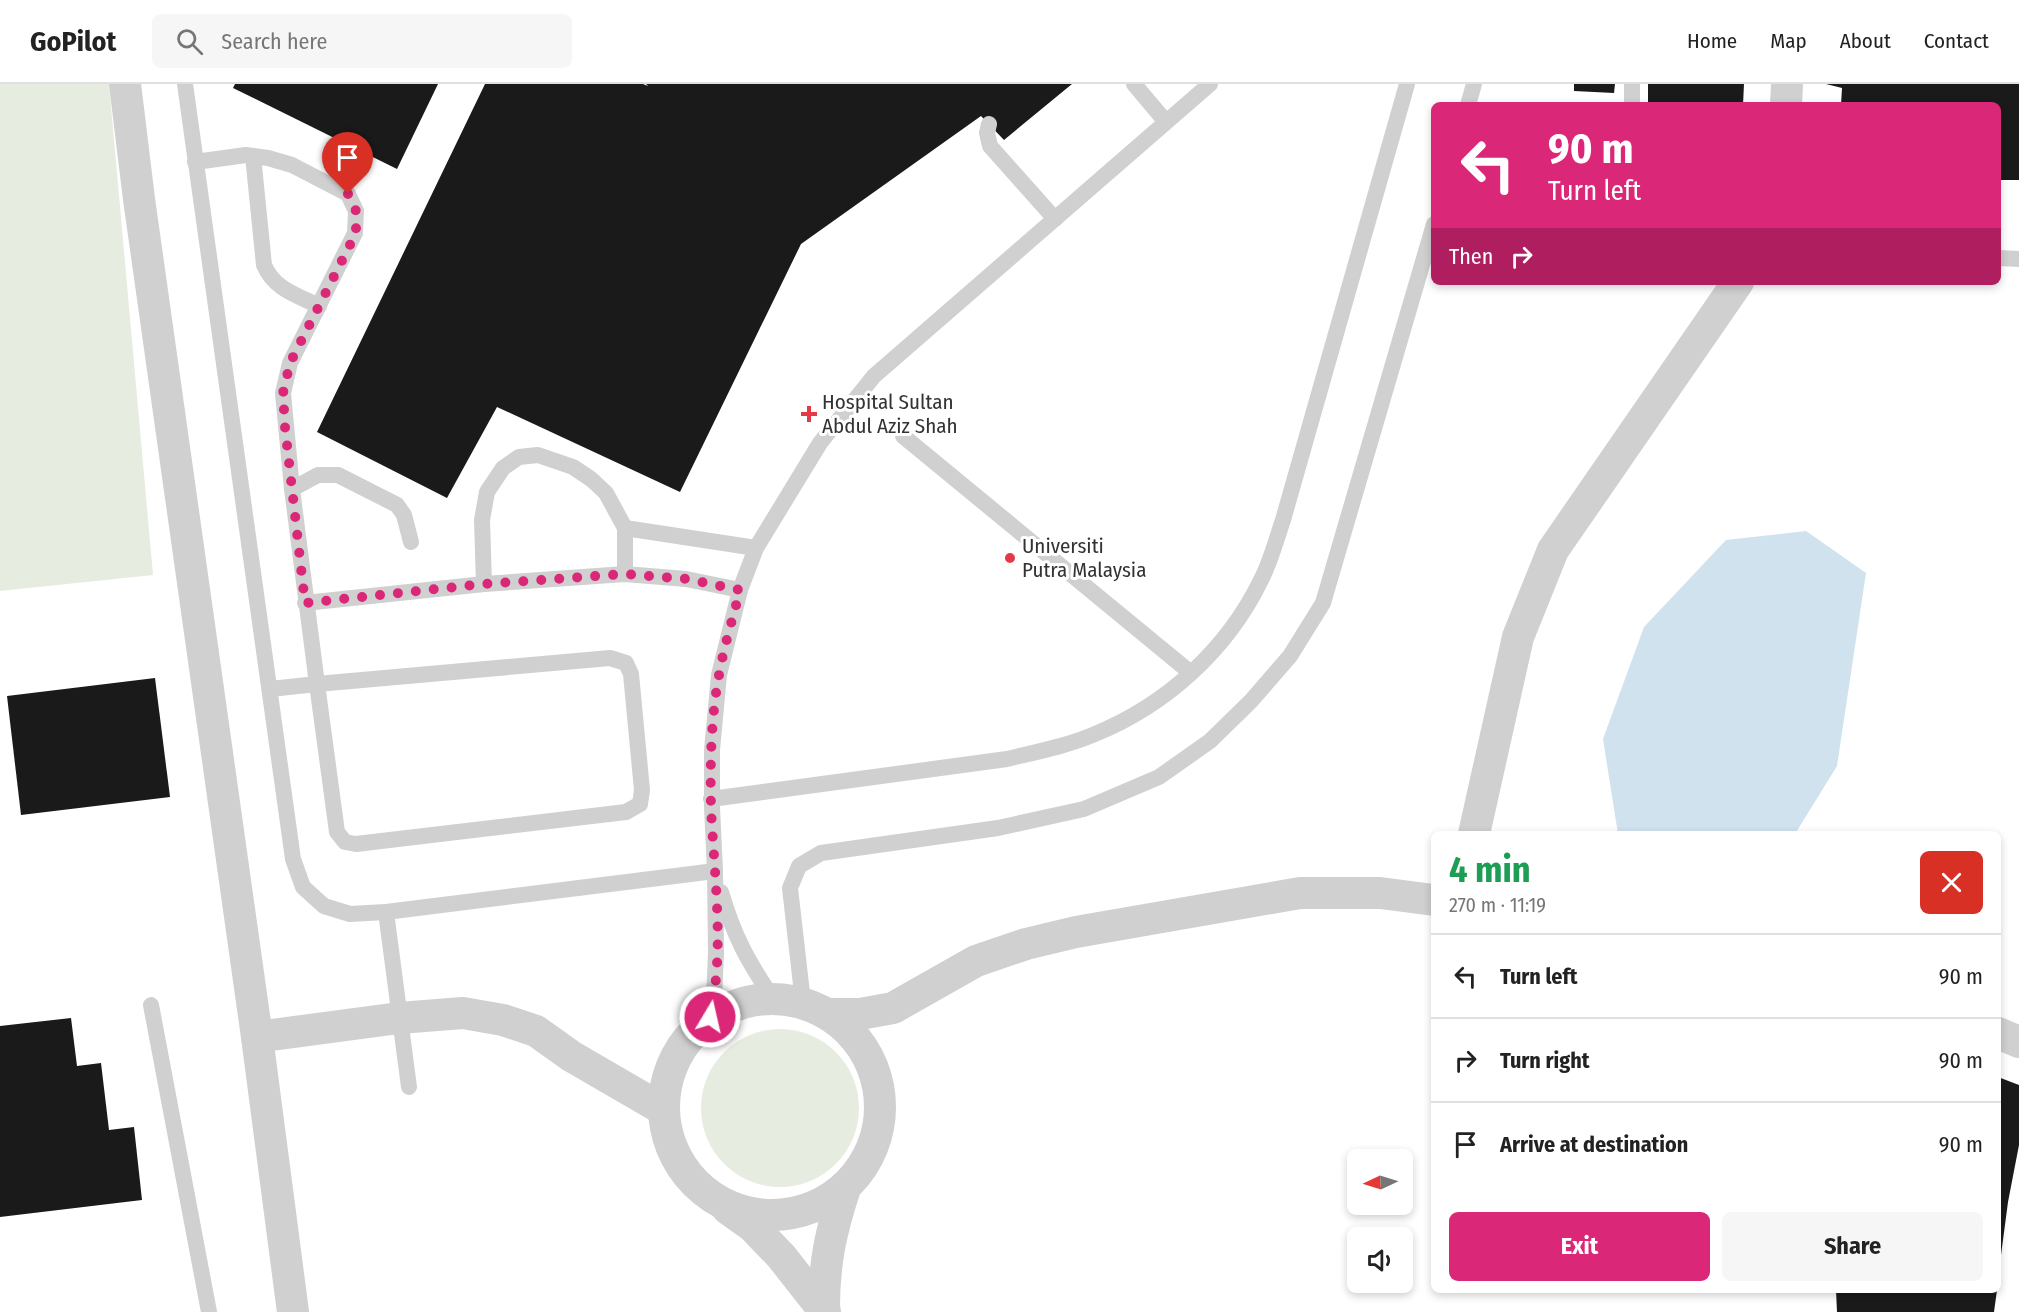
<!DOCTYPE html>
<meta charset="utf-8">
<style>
body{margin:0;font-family:"Fira Sans Condensed",sans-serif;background:#f6f6f6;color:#222;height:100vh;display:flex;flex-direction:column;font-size:22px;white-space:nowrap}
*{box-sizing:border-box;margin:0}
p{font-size:20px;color:#767676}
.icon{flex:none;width:33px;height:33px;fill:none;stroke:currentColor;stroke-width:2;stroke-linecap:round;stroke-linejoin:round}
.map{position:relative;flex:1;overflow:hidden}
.side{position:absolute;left:1431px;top:747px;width:570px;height:462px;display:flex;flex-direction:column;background:#fff;border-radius:9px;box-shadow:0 3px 9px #0003}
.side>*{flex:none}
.top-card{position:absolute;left:1431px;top:18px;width:570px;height:183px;border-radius:9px;box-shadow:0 3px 9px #0003;background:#db2777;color:#fff;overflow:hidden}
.needle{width:39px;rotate:266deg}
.tools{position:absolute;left:1347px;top:1065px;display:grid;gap:12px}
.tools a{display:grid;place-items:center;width:66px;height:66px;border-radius:9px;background:#fff;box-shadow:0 3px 9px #0003;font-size:30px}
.pin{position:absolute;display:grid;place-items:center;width:51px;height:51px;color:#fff;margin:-62px -26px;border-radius:50% 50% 50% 0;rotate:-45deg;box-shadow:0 0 6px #0007}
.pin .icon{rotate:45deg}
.me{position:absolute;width:66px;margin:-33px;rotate:9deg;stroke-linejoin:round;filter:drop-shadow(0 0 4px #0008)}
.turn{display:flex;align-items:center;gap:21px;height:126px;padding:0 18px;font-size:27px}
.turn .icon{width:78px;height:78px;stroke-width:2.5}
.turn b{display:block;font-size:42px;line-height:51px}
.then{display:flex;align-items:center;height:57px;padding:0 18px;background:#0003;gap:12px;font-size:22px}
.round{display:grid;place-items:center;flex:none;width:63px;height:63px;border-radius:9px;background:#f6f6f6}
.headline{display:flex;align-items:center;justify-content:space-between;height:102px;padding:0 18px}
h1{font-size:36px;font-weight:700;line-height:45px;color:#1e9e55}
.primary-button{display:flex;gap:12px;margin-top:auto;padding:12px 18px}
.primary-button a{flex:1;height:69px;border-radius:9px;background:#db2777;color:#fff;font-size:24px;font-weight:700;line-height:69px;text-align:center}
.primary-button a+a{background:#f6f6f6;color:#222}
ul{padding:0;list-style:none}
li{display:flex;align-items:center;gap:18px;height:84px;padding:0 18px;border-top:2px solid #e0e0e0}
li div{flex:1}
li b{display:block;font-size:22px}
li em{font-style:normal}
header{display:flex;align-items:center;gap:36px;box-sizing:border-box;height:84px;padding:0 30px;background:#fff;border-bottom:2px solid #e0e0e0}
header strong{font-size:28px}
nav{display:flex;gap:33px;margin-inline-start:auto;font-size:21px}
.search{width:420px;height:54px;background:#f6f6f6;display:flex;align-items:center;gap:15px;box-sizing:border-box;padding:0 21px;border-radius:9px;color:#767676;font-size:22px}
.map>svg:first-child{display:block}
.green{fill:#e6ecdf}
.water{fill:#cfe2ee}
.building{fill:#1a1a1a}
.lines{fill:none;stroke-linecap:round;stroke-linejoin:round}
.service{stroke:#d0d0d0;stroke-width:16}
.minor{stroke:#d0d0d0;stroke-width:32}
.route{stroke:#db2777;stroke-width:10;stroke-dasharray:0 18}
.poi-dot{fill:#e63946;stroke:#fff;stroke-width:2}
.labels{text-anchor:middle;stroke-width:6;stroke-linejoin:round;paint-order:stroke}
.poi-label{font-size:21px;fill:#333;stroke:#fff;text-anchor:start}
</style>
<header>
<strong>GoPilot</strong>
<div class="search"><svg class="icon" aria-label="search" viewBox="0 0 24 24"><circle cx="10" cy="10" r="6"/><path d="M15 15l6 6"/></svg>Search here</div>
<nav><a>Home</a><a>Map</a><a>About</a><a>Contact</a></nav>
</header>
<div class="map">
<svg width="2019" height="1228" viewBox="0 0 2019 1228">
<rect width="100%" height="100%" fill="#fff"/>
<g class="green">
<polygon points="0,0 109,0 153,491 0,507"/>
<circle cx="780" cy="1024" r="79"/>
</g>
<polygon class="water" points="1806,447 1866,489 1837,682 1795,750 1618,750 1603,655 1644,543 1726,456"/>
<g class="building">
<polygon points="235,0 438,0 397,85 233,4"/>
<polygon points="485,0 643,0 648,2 646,0 1072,0 1004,56 981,32 801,160 680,408 497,323 447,414 317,348"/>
<polygon points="1574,0 1615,0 1614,9 1574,7"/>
<polygon points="1648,0 1744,0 1743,21 1648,21"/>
<polygon points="1826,0 2019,0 2019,96 2000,96 1998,102 1998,21 1841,21 1842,4"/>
<polygon points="155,594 170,713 21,731 7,612"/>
<polygon points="71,934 77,982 101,979 109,1046 134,1043 142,1116 0,1133 0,942"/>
<polygon points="1998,993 2019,1001 2019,1061 2008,1118 1999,1186"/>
<polygon points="1836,1206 1997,1206 1994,1228 1837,1228"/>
</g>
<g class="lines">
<g class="service">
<polyline points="185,0 293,775 303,803 324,822 350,830 386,828 715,787"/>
<polyline points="1134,0 1166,38"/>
<polyline points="1468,21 1474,0"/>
<polyline points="1632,21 1632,0"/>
<polyline points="989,40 987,49 990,62 1055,135"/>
<path d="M 253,72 L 264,181 C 274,205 296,211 319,222"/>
<polyline points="195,78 246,71 268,74 292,81 348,110 356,127 355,149 290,279 283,309 292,405 317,600 270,605"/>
<polyline points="1998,174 2019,175"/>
<polyline points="903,352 1191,589"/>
<polyline points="292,405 318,391 338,391 397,421 404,431 411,458"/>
<polyline points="625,444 756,464"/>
<polyline points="484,500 482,436 487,408 503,384 519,373 538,371 573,383 591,395 606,409 625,444 625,490"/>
<polyline points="305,519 484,500 625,490 686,495 740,506"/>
<polygon points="610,574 626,579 631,590 642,706 640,720 626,728 356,760 345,758 337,748 317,600"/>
<path d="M 711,715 L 1007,675 C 1036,668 1067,662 1095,650 C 1166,621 1227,566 1261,496 C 1271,477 1276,456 1283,436 L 1407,0"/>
<path d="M 721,808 C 734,852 747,876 772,913"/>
<polyline points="386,828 409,1003"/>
<polyline points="803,918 790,804 799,782 821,769 998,744 1084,725 1159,693 1210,657 1251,617 1290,572 1323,519 1434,140"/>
<polyline points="151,921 209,1228"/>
<polyline points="710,933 714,915 716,869 715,787 712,723 712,666 719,591 740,506 756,464 820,359 874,292 1210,0"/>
</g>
<g class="minor">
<polyline points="125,0 139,115 257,953"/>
<polyline points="1786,21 1787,0"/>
<polyline points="1474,750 1518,553 1553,466 1738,198"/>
<circle cx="772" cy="1023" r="108"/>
<polyline points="830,930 860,930 893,924 976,877 1026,860 1076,848 1300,809 1380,809 1434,816"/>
<polyline points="1998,949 2019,958"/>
<polyline points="728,1125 752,1142 781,1172 825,1228"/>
<path d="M 824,1224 C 824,1178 831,1147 845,1104"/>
<polyline points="293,1228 257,953 399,934 463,929 503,936 536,947 571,972 664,1026"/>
</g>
</g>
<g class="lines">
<path class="route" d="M 348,110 L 356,127 L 356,149 L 290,279 L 283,309 L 285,343 L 305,519 L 484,500 L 625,490 L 687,495 L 740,506 C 733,534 724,562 719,591 C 711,633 710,680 711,723 C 714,790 725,867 710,933"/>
</g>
<g class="poi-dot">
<path d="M806 321h6v6h6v6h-6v6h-6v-6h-6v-6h6z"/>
<circle cx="1010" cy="474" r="6"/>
</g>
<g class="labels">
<g class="poi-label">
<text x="822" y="325">Hospital Sultan<tspan x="822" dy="24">Abdul Aziz Shah</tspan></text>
<text x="1022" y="469">Universiti<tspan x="1022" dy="24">Putra Malaysia</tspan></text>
</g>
</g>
</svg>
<div class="tools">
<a><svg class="needle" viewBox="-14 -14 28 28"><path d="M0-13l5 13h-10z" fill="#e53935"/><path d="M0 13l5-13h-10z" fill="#767676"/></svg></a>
<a><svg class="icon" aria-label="sound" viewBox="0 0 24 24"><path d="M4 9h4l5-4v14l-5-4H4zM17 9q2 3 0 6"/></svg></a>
</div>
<div class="pin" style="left:348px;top:110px;background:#d93025"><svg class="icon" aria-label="arrive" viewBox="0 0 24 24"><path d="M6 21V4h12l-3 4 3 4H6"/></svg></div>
<svg class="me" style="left:710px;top:933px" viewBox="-20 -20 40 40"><circle r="17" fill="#db2777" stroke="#fff" stroke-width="3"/><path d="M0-11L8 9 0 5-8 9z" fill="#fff"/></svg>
<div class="top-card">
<div class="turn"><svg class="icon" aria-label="left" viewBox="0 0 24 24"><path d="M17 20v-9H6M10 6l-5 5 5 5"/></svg><div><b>90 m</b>Turn left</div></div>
<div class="then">Then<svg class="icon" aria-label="right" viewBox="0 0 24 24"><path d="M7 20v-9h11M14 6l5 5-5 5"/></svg></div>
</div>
<section class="side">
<div class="headline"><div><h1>4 min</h1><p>270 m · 11:19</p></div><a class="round" style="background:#d93025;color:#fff"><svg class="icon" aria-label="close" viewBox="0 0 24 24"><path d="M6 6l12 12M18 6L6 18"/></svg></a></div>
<ul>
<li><svg class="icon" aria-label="left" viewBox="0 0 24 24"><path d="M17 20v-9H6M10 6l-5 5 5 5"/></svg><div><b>Turn left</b></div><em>90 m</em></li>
<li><svg class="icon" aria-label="right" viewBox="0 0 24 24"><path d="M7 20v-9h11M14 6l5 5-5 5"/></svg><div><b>Turn right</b></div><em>90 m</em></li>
<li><svg class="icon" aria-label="arrive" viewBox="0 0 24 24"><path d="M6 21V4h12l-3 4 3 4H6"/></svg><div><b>Arrive at destination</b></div><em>90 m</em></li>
</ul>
<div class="primary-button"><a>Exit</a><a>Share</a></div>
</section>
</div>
